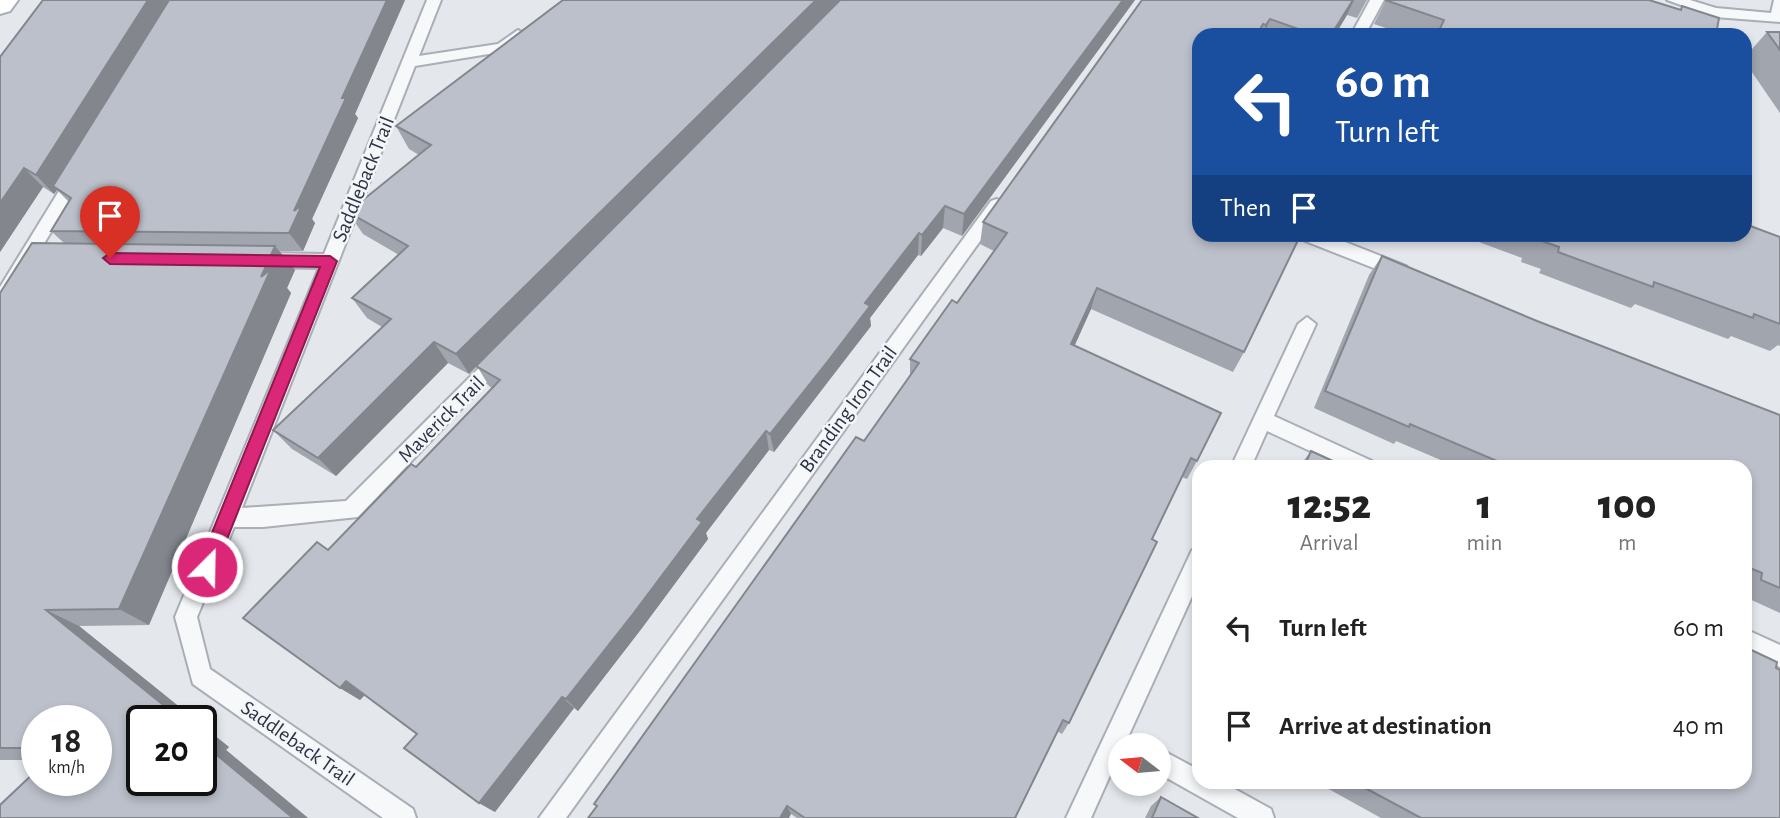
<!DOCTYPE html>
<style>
body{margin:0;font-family:"Alegreya Sans",sans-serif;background:#f2f2f2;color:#222;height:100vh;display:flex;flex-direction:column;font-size:26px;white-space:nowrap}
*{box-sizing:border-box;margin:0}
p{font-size:23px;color:#767676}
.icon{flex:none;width:38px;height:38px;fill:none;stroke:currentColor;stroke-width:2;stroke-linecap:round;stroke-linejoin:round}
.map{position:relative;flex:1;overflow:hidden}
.details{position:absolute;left:1192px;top:460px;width:560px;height:329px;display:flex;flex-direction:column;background:#fff;border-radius:21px;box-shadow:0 4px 10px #0003}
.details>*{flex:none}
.guide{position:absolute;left:1192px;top:28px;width:560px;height:214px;border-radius:21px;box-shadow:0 4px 10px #0003;background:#1a4fa0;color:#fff;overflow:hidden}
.needle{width:46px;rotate:286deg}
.controls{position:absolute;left:1108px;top:733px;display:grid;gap:14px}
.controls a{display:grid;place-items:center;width:63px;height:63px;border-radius:50%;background:#fff;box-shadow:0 4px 10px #0003;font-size:35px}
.speed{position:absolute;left:21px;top:705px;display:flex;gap:14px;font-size:35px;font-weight:700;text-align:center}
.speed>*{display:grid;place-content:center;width:91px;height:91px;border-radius:50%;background:#fff;box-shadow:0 4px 10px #0003;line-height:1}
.speed small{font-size:18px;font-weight:400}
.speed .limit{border:4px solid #111;border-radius:10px;background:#fff;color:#111}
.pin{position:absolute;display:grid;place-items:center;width:60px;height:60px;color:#fff;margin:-72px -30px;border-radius:50% 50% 50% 0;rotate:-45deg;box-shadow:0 0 7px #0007}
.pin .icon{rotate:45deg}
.me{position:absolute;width:77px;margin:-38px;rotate:23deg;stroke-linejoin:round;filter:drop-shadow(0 0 5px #0008)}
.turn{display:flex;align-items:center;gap:24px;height:147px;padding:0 28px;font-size:32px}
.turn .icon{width:91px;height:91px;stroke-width:2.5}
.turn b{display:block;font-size:49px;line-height:60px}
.then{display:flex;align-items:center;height:66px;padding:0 28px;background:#0003;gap:14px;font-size:26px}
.eta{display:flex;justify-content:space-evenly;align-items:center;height:119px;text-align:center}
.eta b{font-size:42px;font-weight:800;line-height:49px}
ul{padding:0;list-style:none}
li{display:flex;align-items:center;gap:21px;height:98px;padding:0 28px}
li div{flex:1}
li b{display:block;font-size:26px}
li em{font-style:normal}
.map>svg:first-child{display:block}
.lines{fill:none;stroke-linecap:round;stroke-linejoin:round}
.lane-casing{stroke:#a9aeb7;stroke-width:4}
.secondary-casing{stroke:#a9aeb7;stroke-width:4}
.lane{fill:#f7f8fa;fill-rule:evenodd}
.secondary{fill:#fff;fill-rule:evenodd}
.wall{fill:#a1a5ae}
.shaded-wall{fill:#83868d}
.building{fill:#bbc0ca;stroke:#83868d;stroke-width:2}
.route{fill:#db2777;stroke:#8e194d;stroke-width:2}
.labels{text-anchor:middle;stroke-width:5;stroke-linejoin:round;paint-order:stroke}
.street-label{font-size:21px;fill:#2b3445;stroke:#f4f6f9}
</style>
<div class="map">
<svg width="1780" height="818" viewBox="0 0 1780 818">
<rect width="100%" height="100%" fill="#e4e7ec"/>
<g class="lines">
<g class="lane-casing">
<g id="lane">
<polygon points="427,0 441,0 419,56 498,44 518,30 525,35 507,51 415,66 242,508 346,501 493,354 507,354 509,359 358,517 263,527 234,527 197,617 210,669 413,809 416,818 383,818 193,684 175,617 319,268 263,267 254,260 263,253 324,254"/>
<polygon points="1370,0 1384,0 1365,35 1351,35"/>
<polygon points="1667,0 1690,0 1716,8 1771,13 1774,0 1780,0 1780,22 1715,17"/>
<polygon points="76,171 84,177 6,307 0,309 0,287 70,173"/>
<polygon points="997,199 1005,205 1003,209 566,818 539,818 991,201"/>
<polygon points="1298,234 1325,234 1406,266 1409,271 1406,276 1394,276 1300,239"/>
<polygon points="1307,317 1316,324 1274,416 1372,461 1375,467 1345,467 1267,431 1251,467 1231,467 1298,324"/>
<polygon points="1199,547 1199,581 1124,746 1120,746 1120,753 1091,818 1066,818 1192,550"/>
<polygon points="1745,629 1780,645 1780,667 1745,651"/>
<polygon points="1158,748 1199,770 1199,782 1222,782 1271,809 1274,818 1238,818 1158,773"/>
</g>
</g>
<g class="secondary-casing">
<polygon id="secondary" points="0,0 18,0 10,11 0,14"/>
</g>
<use href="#lane" class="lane"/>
<use href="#secondary" class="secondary"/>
</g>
<g class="wall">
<polygon points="43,0 405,0 355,114 358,118 312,219 315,223 303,251 279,251 295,270 287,288 291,293 149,625 79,626 229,747 226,750 308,818 0,818 96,780 37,721 37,760 0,760 0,293 64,243 51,231 69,202 57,190 54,194 43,187 0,252"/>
<polygon points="563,0 1135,0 962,236 943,228 921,256 918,255 870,318 871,326 829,380 774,452 769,450 706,533 708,539 642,628 578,711 574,708 495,812 479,803 417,734 364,695 360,700 340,688 328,550 416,467 492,388 489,386 477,366 469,374 448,363 336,476 292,449 273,430 382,327 367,318 352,298 399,255 363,234 348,212 419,155 409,149 396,126"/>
<polygon points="1142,0 1367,0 1357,18 1347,15 1335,35 1199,35 1244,352 1233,372 1091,309 1074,346 1197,461 1187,479 1182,477 1152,539 1069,723 1062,734 1057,731 1015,818 797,818 791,814 588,818 864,441 910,376 910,359 957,303 994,251 980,244 983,222"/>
<polygon points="1386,0 1680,10 1682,6 1716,35 1728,35 1407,35 1374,24"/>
<polygon points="1767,32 1780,32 1780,113 1745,62 1745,57"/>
<polygon points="1434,234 1745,234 1780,237 1780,346 1778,345 1770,351 1731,336 1728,339 1635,304 1631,308 1539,273 1541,269 1521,262 1522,258 1460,235 1456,241"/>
<polygon points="1382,256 1537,321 1780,415 1780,613 1745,597 1745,467 1457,467 1396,441 1394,444 1314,408 1369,275"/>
<polygon points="1311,451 1346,467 1299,467"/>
<polygon points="1776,668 1780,818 1381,818 1316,782 1745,782"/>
<polygon points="1161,797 1198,818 1145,818 1151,806"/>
</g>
<g class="shaded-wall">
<polygon points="148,0 174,0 53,186 57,190 54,194 36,175"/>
<polygon points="387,0 405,0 355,114 358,118 312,219 315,223 303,251 289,233 294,211 342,98"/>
<polygon points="816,0 841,0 469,374 456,354"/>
<polygon points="1123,0 1135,0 962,236 964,214"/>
<polygon points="1353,0 1354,0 1347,15 1335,35 1331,35"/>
<polygon points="1270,19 1264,35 1263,35 1266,25"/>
<polygon points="24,168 43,187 0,252 0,203"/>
<polygon points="945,206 943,228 921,256 922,235"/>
<polygon points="919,233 918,255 870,318 871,326 774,452 770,434 865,303"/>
<polygon points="275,246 295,270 287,288 291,293 149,625 119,609 261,277"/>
<polygon points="1097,288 1091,309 1066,365 1071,344"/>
<polygon points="434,342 448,363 336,476 318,458"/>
<polygon points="766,431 769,450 706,533 708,539 642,628 578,711 566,699 697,519"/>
<polygon points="46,610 79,626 197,721 183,721"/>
<polygon points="346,681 366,694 360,700 340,688"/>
<polygon points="562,697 574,708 495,812 479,803"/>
<polygon points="201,725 229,747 226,750 308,818 293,818 201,742"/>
<polygon points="787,806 791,814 789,818 780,818"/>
</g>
<g class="building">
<polygon points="43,0 148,0 36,175 24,168 0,203 0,57"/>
<polygon points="169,0 387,0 342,98 346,98 294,211 302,205 289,233 51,231 71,198 53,186"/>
<polygon points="563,0 816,0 456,354 434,342 318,458 273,430 391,319 352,298 408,246 348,212 431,145 396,126"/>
<polygon points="840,0 1123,0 964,214 945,206 922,235 919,233 865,303 870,306 828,361 770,434 766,431 697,519 702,522 633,614 566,699 562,697 479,803 404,748 417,734 346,681 340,688 243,618 317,542 328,550 411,464 416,467 500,380 476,366"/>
<polygon points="1142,0 1353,0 1331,35 1315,35 1270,19 1266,25 1263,24 1257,35 1199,35 1199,234 1301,234 1244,352 1097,288 1071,344 1221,413 1197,461 1191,458 1152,539 1157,542 1069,723 1063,720 1015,818 805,818 787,806 780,818 588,818 597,806 594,804 856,437 864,441 919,363 910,359 952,300 957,303 1007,233 983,222"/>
<polygon points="1385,0 1649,0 1681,10 1682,6 1719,18 1716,35 1728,35 1437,35 1444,20"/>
<polygon points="1767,32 1780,32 1780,50"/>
<polygon points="1745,224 1780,237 1780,324 1754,314 1753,318 1654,282 1653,287 1558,252 1559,247 1539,240 1540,236 1536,234 1745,234"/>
<polygon points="32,243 275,246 261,277 271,269 119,609 46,610 183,721 142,721 142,780 201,780 201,742 293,818 0,818 0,805 37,770 37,780 96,780 96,721 37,721 37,748 0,748 0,293"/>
<polygon points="1382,256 1537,321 1780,415 1780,588 1761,580 1762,573 1745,566 1745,467 1511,467 1410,424 1409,427 1325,391"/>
<polygon points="1311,451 1346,467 1304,467"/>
<polygon points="1745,647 1777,662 1776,668 1780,670 1780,818 1421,818 1354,782 1745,782"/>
<polygon points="1161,797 1198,818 1152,818"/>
</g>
<polygon class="route" points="110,253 330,256 337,261 216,567 213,573 207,575 201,573 198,567 320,267 110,264 103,258"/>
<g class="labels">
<g class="street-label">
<text transform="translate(363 179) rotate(-68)" y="7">Saddleback Trail</text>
<text transform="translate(848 409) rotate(-54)" y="7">Branding Iron Trail</text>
<text transform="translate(441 419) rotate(-45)" y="7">Maverick Trail</text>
<text transform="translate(298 743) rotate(35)" y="7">Saddleback Trail</text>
</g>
</g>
</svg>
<div class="controls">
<a><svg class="needle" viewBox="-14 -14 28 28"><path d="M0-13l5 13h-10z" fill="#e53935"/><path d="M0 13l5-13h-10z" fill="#767676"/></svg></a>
</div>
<div class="speed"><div>18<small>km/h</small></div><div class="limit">20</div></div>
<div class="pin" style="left:110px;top:258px;background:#d93025"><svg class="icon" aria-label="arrive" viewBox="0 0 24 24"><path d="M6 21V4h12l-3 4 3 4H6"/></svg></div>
<svg class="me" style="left:207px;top:567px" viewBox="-20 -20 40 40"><circle r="17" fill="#db2777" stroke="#fff" stroke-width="3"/><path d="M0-11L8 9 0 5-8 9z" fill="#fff"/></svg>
<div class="guide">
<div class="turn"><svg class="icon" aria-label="left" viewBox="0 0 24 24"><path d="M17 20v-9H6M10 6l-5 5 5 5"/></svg><div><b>60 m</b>Turn left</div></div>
<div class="then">Then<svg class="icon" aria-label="arrive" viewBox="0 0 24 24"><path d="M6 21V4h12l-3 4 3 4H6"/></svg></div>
</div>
<section class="details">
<div class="eta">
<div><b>12:52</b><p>Arrival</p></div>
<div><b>1</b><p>min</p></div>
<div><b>100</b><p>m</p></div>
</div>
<ul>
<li><svg class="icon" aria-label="left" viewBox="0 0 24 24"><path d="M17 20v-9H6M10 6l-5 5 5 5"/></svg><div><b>Turn left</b></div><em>60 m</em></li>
<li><svg class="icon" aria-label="arrive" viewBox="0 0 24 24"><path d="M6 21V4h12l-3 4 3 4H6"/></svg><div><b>Arrive at destination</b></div><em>40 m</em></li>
</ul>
</section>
</div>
